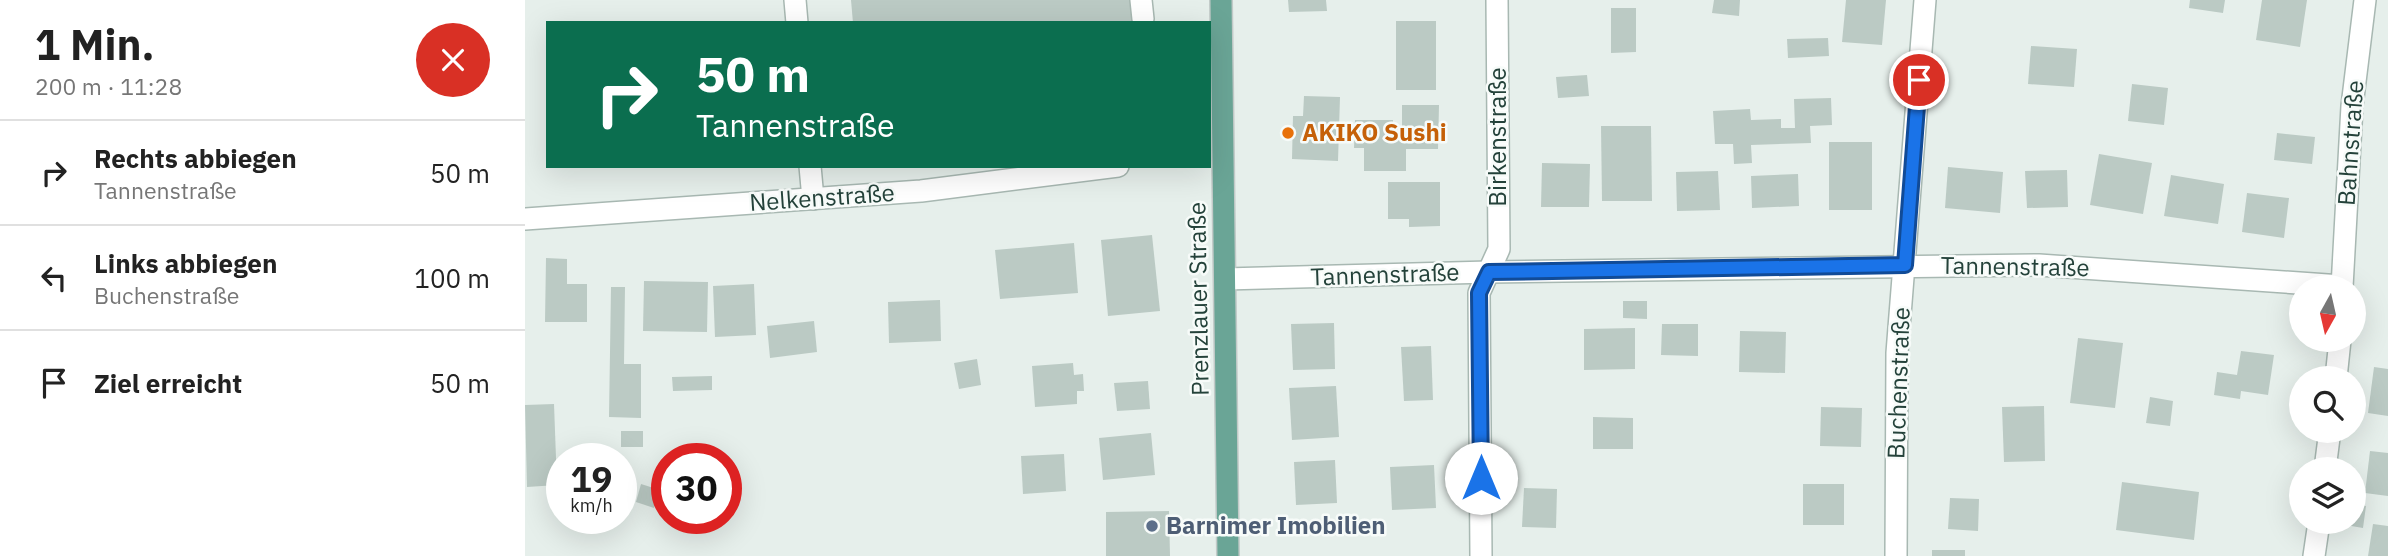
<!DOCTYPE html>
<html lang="de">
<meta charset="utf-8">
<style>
body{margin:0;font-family:"IBM Plex Sans",sans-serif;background:#f6f6f6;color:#222;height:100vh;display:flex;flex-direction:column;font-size:26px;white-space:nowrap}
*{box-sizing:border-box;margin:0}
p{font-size:23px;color:#767676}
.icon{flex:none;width:38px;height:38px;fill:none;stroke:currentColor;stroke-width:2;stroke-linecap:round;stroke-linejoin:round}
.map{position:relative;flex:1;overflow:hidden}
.panel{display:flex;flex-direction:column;background:#fff;width:525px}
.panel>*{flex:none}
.hud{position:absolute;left:21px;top:21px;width:665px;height:147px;border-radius:0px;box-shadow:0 7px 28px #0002;background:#0b6e4f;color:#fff;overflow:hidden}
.needle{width:46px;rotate:188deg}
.controls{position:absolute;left:1764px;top:275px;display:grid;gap:14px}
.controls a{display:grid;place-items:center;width:77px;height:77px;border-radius:50%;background:#fff;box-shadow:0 7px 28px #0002;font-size:35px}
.speed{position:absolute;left:21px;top:443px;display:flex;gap:14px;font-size:35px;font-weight:700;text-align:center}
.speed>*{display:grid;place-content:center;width:91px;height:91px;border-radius:50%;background:#fff;box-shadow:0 7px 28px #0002;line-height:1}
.speed small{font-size:18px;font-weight:400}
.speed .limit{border:10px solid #d22;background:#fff;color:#111}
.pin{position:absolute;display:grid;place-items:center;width:60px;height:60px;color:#fff;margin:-30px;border:4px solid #fff;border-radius:50%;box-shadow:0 2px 7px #0007}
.me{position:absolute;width:77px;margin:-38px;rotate:0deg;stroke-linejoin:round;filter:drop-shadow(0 0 5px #0008)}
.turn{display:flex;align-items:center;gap:24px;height:147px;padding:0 35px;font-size:32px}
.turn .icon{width:91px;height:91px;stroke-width:2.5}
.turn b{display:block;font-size:49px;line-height:60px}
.round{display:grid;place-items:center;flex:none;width:74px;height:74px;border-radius:37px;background:#f6f6f6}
.headline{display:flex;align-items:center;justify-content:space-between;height:119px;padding:0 35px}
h1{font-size:42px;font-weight:800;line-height:52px}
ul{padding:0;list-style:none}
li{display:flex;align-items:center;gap:21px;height:105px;padding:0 35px;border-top:2px solid #e0e0e0}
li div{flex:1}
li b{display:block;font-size:26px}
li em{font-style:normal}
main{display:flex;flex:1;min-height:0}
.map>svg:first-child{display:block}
.building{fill:#bbcac4}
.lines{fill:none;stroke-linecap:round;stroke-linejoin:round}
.minor-casing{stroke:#a8b8b2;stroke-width:24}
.major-casing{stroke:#c2cac8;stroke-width:24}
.minor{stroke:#fff;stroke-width:21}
.major{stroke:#6aa596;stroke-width:21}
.route-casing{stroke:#114b97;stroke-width:18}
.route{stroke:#1a73e8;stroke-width:12}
.food-dot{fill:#e8710a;stroke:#f7fbf9;stroke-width:2.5}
.service-dot{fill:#5c6f8a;stroke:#f7fbf9;stroke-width:2.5}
.labels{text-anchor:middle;stroke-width:5;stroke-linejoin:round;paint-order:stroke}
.food-label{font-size:24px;font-weight:bold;fill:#c56008;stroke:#f7fbf9;text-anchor:start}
.street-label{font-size:24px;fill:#24423a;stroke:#f7fbf9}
.service-label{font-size:24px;font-weight:bold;fill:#4e5e75;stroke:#f7fbf9;text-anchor:start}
</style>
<main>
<section class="panel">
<div class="headline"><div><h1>1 Min.</h1><p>200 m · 11:28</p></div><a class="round" style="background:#d93025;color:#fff"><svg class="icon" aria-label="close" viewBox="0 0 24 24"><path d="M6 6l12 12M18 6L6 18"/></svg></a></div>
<ul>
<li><svg class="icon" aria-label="right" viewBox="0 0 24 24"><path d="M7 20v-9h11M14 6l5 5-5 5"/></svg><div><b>Rechts abbiegen</b><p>Tannenstraße</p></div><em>50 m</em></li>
<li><svg class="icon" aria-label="left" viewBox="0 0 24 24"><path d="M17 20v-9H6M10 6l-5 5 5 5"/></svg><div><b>Links abbiegen</b><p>Buchenstraße</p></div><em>100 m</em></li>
<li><svg class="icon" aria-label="arrive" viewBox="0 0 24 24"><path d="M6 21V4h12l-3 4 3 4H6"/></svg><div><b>Ziel erreicht</b></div><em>50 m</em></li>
</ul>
</section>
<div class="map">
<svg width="1863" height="556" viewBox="0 0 1863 556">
<rect width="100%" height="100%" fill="#e6efeb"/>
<g class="building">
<polygon points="326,0 610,0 612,23 328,23"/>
<polygon points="763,0 801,0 802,11 764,12"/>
<polygon points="1189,0 1215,0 1214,16 1187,13"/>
<polygon points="1321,0 1361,0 1357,45 1317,42"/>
<polygon points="1665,0 1700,0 1698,13 1664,8"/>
<polygon points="1737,0 1782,0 1775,47 1731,40"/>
<polygon points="1086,8 1111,8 1111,52 1086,53"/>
<rect x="871" y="21" width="40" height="69"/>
<polygon points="1303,38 1304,56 1263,58 1262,39"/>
<polygon points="1506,46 1552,49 1549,87 1503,84"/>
<polygon points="1062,75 1064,96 1033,98 1031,77"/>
<polygon points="1607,84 1643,88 1639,125 1603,121"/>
<polygon points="779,96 815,97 813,161 767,159 768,116 778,116"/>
<polygon points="1306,98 1307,125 1285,126 1286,143 1226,145 1227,163 1209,164 1208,144 1190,144 1188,111 1225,109 1226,120 1256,119 1256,128 1270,128 1269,99"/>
<polygon points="877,105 914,105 913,149 881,149 881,171 839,171 839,148 829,148 830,120 868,120 868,126 877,126"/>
<polygon points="1076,126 1126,126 1127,201 1077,201"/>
<polygon points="1752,133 1790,137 1787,164 1749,160"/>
<rect x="1304" y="142" width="43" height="68"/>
<polygon points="1574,154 1627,163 1618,214 1565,205"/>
<polygon points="1017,163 1065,164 1064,207 1016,207"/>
<polygon points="1423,167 1478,172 1475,213 1420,208"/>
<polygon points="1542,170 1543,207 1502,208 1500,171"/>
<polygon points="1193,171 1195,210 1152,211 1151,172"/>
<polygon points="1273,174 1274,206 1227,208 1226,176"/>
<polygon points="1646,175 1699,184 1693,224 1639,216"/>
<polygon points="863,182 915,182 915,226 884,227 884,219 863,219"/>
<polygon points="1722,193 1764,198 1759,238 1717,232"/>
<polygon points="627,235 635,311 583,316 576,240"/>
<polygon points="549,243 553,293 475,299 470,250"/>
<polygon points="21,258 42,259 42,284 62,284 62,322 20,322"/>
<polygon points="119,281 183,282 182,332 118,331"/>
<polygon points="229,284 231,335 190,337 188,286"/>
<polygon points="86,287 100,287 99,364 116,364 116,418 84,417"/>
<polygon points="415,300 416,341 364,343 363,302"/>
<polygon points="1098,301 1122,301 1122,319 1098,318"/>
<polygon points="289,321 292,352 245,358 242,326"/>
<polygon points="809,323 810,369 768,370 766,324"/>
<polygon points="1137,324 1173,324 1173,356 1136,355"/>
<polygon points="1110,328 1110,369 1059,370 1059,329"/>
<polygon points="1215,331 1261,332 1260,373 1214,372"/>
<polygon points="1553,338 1598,343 1590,408 1545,403"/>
<polygon points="906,346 908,400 879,401 876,347"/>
<polygon points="1716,351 1749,355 1743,395 1716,391 1715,399 1689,395 1692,372 1712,375"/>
<polygon points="452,359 456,385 434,389 429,363"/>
<polygon points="548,363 549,375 558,374 559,391 552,391 552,404 510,407 507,366"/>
<polygon points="1849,367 1863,369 1863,416 1843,413"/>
<polygon points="187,376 187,390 148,391 147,377"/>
<polygon points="623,381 625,409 592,411 589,383"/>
<polygon points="811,386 814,437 767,440 764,388"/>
<polygon points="1625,397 1648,401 1645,426 1621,423"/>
<polygon points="29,404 32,485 2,487 0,405"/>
<polygon points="1519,406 1520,461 1479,462 1477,407"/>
<polygon points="1296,407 1337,408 1336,447 1295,446"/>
<polygon points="1068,417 1108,418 1108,449 1068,449"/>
<rect x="96" y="431" width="22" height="16"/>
<polygon points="626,433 630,475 578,480 574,438"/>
<polygon points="1845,451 1863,453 1863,496 1840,493"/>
<polygon points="539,454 541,491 498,494 496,456"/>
<polygon points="810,460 812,503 771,505 769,462"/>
<polygon points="909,465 911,508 867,510 865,467"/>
<polygon points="1597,482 1674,492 1669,540 1591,530"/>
<polygon points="116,484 135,490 129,508 111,502"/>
<rect x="1278" y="484" width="41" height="41"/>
<polygon points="999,488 1032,489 1031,528 997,527"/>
<polygon points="1425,498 1454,499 1453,531 1423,529"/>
<polygon points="1829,504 1841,506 1838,528 1815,524 1815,522 1829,522"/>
<polygon points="644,511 645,556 581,556 581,512"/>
<polygon points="1848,524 1863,526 1863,556 1843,556"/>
<rect x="1407" y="550" width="33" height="6"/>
</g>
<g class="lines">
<g class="minor-casing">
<g id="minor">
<polyline points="270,0 272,23"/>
<polyline points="616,0 618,19"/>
<polyline points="285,166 288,199"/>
<polyline points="0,219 396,191 593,166"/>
<polyline points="700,279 964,272 1514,265 1817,286"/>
<polyline points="1817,287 1827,106 1840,0"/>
<polyline points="1811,378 1815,340"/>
<polyline points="1800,469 1805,430"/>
<polyline points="956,556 954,293 974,249 972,0"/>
<polyline points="1371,556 1372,353 1400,0"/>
<polyline points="1789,556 1794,522"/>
</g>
</g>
<g class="major-casing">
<polyline id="major" points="696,0 703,556"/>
</g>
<use href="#minor" class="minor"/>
<use href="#major" class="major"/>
</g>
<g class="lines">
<g class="route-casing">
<polyline id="route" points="956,478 954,293 964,272 1380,265 1394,80"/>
</g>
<use href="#route" class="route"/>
</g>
<circle class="food-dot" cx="763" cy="133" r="7"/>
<circle class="service-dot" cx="627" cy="526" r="7"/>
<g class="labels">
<g class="food-label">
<text x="777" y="141">AKIKO Sushi</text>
</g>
<g class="street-label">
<text transform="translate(973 137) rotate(-90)" y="8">Birkenstraße</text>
<text transform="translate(1826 143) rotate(-86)" y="8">Bahnstraße</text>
<text transform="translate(297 198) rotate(-4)" y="8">Nelkenstraße</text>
<text transform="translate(1490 267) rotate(1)" y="8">Tannenstraße</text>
<text transform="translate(860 275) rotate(-2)" y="8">Tannenstraße</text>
<text transform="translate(674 299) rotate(-91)" y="8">Prenzlauer Straße</text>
<text transform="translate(1374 383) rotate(-88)" y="8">Buchenstraße</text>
</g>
<g class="service-label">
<text x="641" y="534">Barnimer Imobilien</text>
</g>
</g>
</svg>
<div class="controls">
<a><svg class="needle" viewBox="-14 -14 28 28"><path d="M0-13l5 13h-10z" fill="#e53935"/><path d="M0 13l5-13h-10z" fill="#767676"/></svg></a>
<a><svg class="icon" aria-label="search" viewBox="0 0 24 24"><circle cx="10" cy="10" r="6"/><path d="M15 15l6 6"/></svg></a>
<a><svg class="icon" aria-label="layers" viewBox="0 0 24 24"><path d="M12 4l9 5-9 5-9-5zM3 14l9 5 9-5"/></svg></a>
</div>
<div class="speed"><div>19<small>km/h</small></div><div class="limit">30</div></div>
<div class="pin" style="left:1394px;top:80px;background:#d93025"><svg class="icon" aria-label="arrive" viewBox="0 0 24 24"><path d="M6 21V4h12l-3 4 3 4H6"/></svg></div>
<svg class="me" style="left:956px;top:478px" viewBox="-20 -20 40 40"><circle r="19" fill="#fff"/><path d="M0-13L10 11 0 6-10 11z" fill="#1a73e8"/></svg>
<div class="hud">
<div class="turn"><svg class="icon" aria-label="right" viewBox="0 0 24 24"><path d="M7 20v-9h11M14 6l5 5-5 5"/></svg><div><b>50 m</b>Tannenstraße</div></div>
</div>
</div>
</main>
